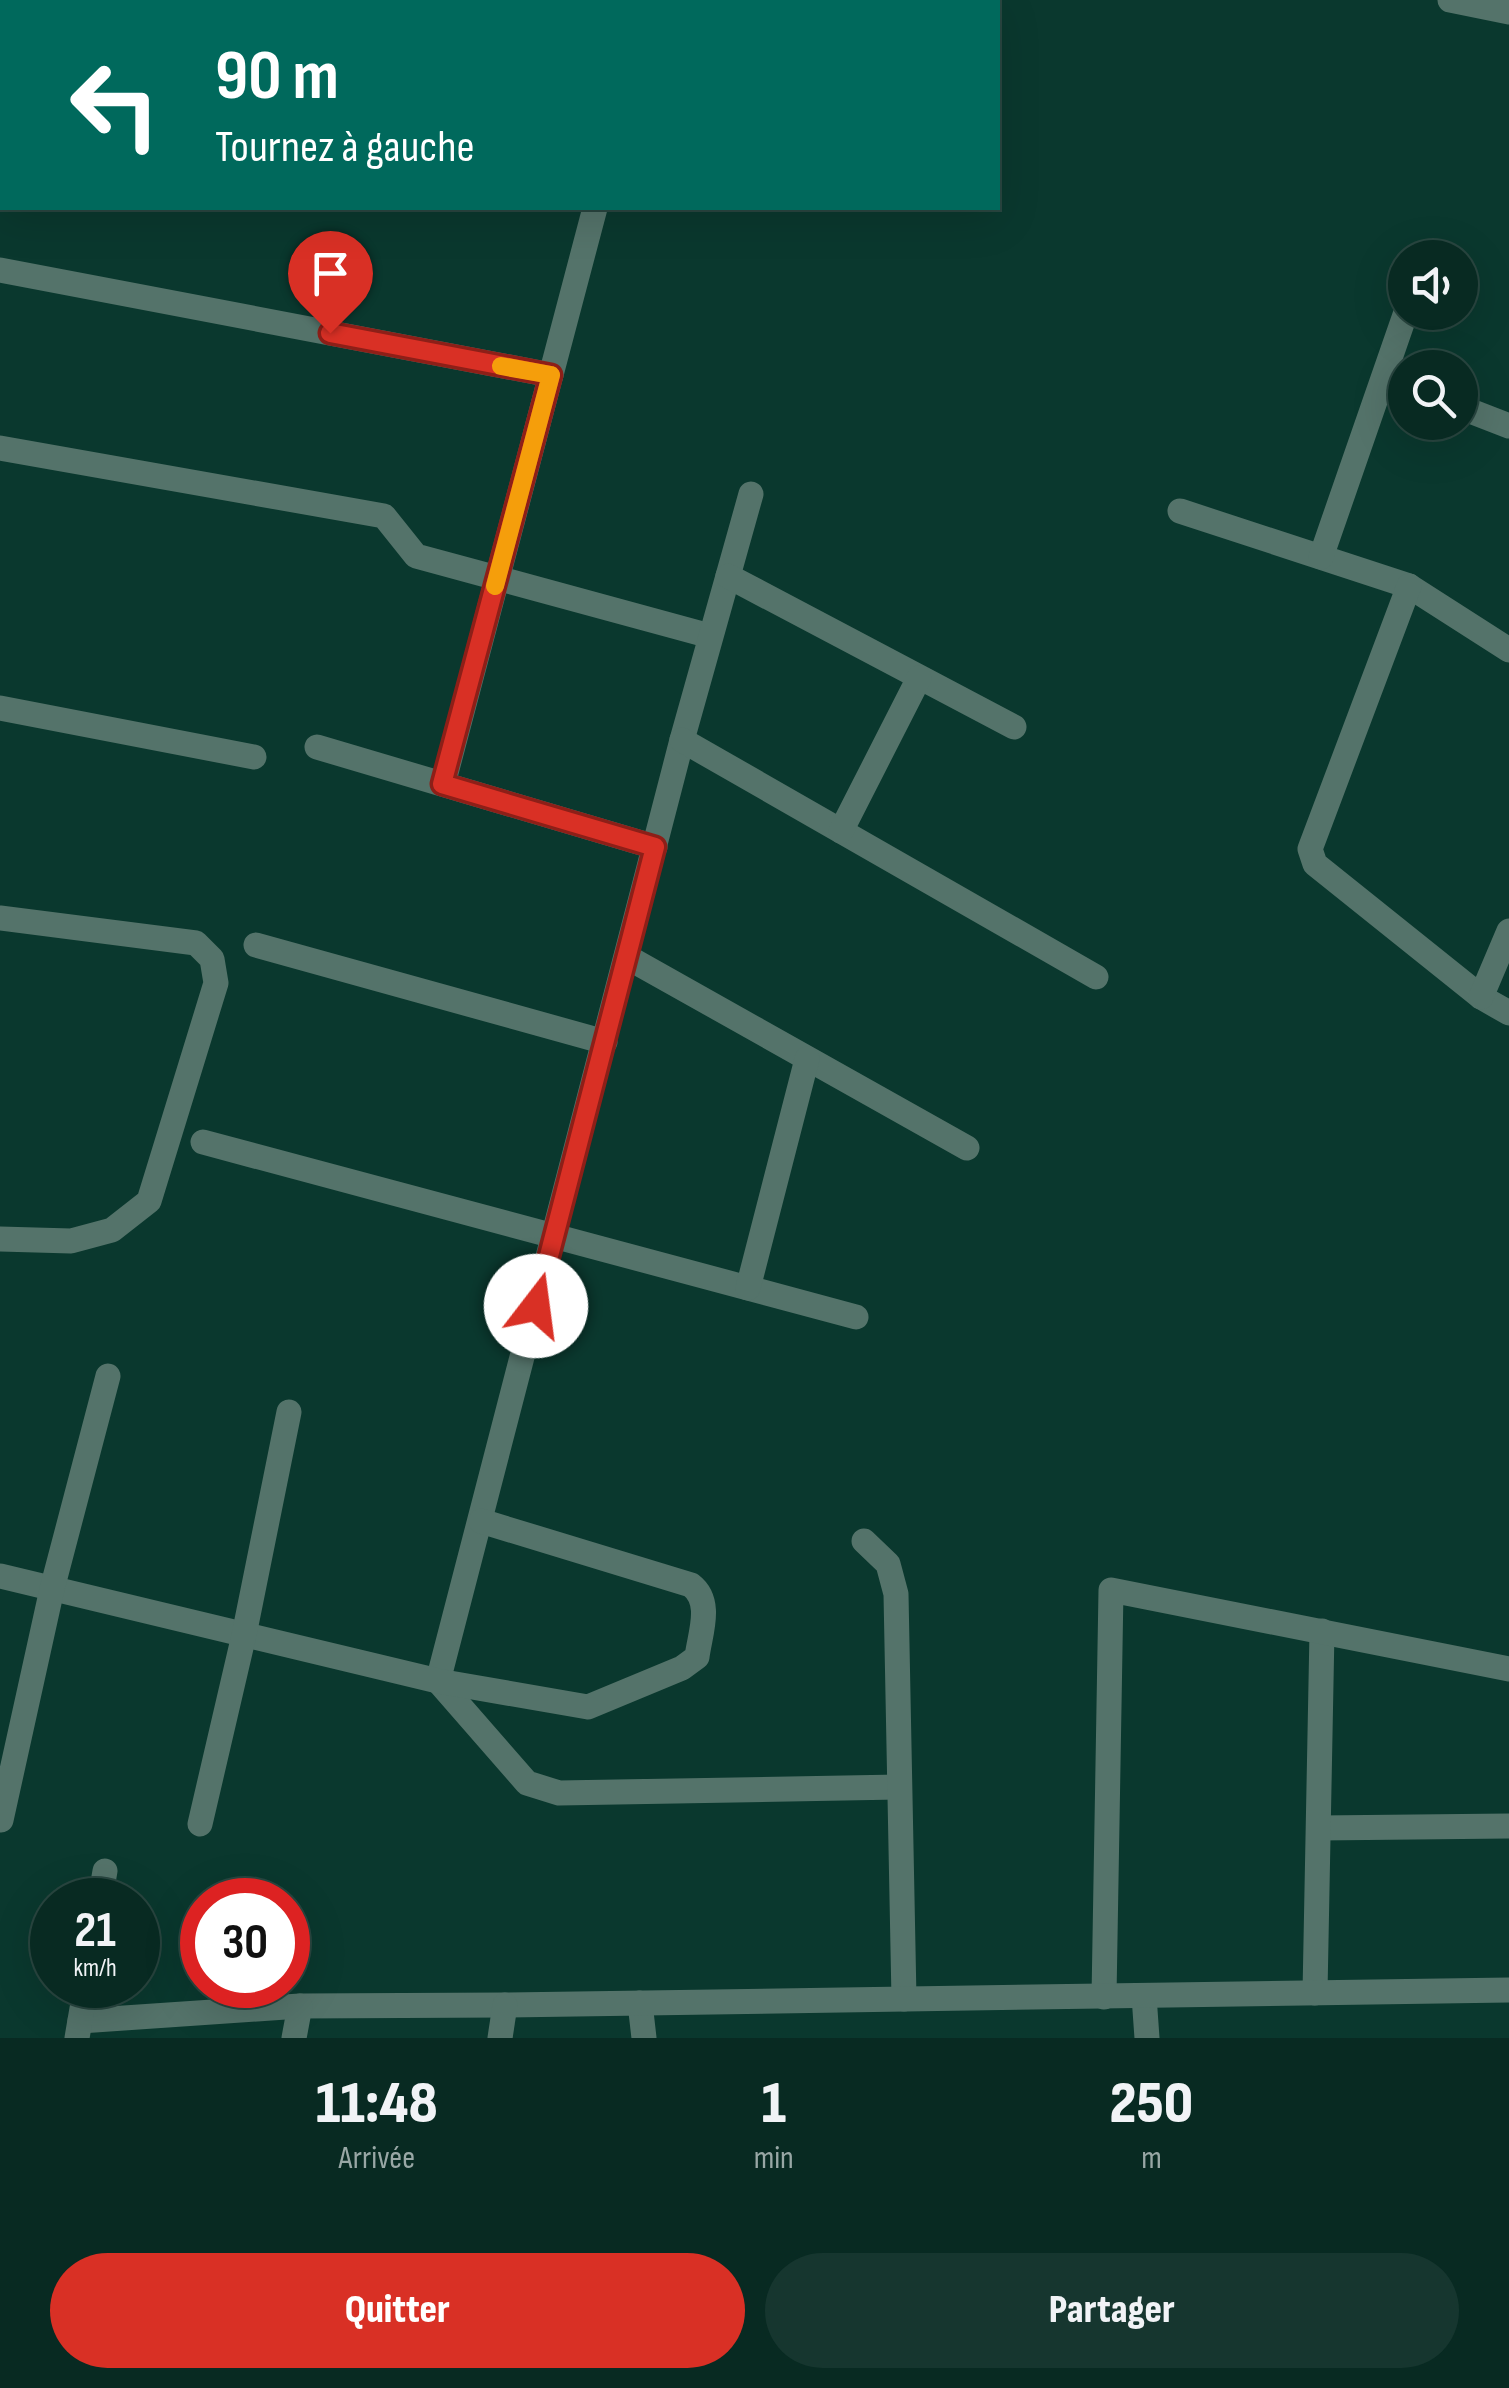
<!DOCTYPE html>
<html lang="fr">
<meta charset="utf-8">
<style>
body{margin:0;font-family:"Sofia Sans Condensed",sans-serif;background:#16362f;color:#f1f3f6;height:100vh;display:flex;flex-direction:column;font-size:38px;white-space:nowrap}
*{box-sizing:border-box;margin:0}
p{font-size:32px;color:#98a7a5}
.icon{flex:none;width:55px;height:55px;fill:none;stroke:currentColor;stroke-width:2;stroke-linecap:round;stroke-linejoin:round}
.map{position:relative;height:2038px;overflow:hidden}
.drawer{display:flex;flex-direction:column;background:#082a22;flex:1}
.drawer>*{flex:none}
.guide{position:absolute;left:0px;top:0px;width:1000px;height:210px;box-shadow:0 10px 40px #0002,0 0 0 2px #294640;background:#00695c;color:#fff;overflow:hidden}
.buttons{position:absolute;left:1388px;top:240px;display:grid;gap:20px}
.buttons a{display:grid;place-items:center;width:90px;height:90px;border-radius:50%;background:#082a22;box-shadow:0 10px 40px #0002,0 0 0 2px #294640;font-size:50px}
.speed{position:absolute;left:30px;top:1878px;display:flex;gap:20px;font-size:50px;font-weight:700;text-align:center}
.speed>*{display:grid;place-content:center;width:130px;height:130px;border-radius:50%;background:#082a22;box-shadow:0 10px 40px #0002,0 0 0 2px #294640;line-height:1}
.speed small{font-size:25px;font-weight:400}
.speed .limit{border:15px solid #d22;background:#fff;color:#111}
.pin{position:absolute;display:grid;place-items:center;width:85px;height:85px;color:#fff;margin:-102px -42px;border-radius:50% 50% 50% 0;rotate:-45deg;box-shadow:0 0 10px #0007}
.pin .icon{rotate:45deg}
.me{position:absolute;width:110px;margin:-55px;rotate:15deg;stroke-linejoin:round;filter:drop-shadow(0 0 8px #0008)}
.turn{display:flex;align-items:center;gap:35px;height:210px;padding:0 50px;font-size:45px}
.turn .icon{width:130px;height:130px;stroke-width:2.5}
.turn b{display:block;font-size:70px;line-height:85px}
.eta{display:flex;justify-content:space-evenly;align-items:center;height:170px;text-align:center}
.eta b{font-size:60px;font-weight:800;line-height:70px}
.action{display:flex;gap:20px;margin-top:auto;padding:20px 50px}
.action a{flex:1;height:115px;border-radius:60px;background:#d93025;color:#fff;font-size:40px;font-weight:800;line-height:115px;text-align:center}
.action a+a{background:#16362f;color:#f1f3f6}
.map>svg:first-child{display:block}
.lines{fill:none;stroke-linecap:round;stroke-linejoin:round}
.minor{stroke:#54736a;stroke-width:25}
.route-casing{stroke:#8d1f18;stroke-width:25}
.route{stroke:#d93025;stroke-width:18}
.slow{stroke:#f59e0b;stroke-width:18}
</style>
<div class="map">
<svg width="1509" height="2038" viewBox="0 0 1509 2038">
<rect width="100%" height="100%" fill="#0a382e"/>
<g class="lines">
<g class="minor">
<polyline points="1450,0 1509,12"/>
<polyline points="0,84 2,85"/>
<polyline points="0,270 551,375"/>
<polyline points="1460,407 1509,426"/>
<polyline points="0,448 384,516 416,556 710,636"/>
<polyline points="751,494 682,740 438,1681 527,1783 559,1793 899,1787"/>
<polyline points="1180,511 1409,586 1509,650"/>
<polyline points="1321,557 1406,312"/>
<polyline points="728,576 1014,727"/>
<polyline points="1409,586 1310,849 1315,864 1481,997 1509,1013"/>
<polyline points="0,708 254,757"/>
<polyline points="682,740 1096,977"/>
<polyline points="317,747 655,847"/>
<polyline points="443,784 595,208"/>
<polyline points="841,831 919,678"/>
<polyline points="0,918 196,943 212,959 216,983 149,1201 112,1230 71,1241 0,1239"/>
<polyline points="256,945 605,1042"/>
<polyline points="627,957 967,1148"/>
<polyline points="1481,997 1509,931"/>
<polyline points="203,1142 856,1317"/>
<polyline points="748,1288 807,1059"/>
<polyline points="864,1541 888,1564 896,1594 904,1999"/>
<path d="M 0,1576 L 438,1681 L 588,1707 L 682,1668 L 697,1657 C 700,1633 713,1602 691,1585 L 481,1521"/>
<polyline points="1,1820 52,1589 108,1376"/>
<polyline points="200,1824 244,1635 289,1412"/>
<polyline points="1319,1828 1509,1826"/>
<polyline points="100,1900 105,1871"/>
<polyline points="1315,1993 1322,1631"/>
<polyline points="1144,1996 1147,2038"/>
<polyline points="1104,1997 1111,1590 1509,1669"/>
<polyline points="640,2003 644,2038"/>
<polyline points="80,2021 300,2006 505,2005 1509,1990"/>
<polyline points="77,2038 86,1985"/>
<polyline points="294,2038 300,2006"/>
<polyline points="500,2038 505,2005"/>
</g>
</g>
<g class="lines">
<g class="route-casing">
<polyline id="route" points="330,333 551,375 442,784 655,847 536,1306"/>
</g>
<use href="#route" class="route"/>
<polyline class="slow" points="495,586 551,375 501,366"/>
</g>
</svg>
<div class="buttons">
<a><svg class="icon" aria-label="sound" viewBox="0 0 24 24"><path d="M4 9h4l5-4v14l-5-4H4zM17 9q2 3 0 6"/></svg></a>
<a><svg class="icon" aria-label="search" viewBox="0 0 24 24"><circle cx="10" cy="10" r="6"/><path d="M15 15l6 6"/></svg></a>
</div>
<div class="speed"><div>21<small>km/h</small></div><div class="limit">30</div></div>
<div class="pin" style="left:330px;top:333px;background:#d93025"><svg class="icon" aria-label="arrive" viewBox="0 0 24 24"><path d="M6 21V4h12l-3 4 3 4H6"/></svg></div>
<svg class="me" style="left:536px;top:1306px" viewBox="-20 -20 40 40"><circle r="19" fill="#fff"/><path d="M0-13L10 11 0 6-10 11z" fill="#d93025"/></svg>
<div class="guide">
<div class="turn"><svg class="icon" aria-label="left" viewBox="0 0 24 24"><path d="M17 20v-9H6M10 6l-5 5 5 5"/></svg><div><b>90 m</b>Tournez à gauche</div></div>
</div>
</div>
<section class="drawer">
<div class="eta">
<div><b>11:48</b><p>Arrivée</p></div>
<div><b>1</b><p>min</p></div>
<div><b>250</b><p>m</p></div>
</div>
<div class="action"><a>Quitter</a><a>Partager</a></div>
</section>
